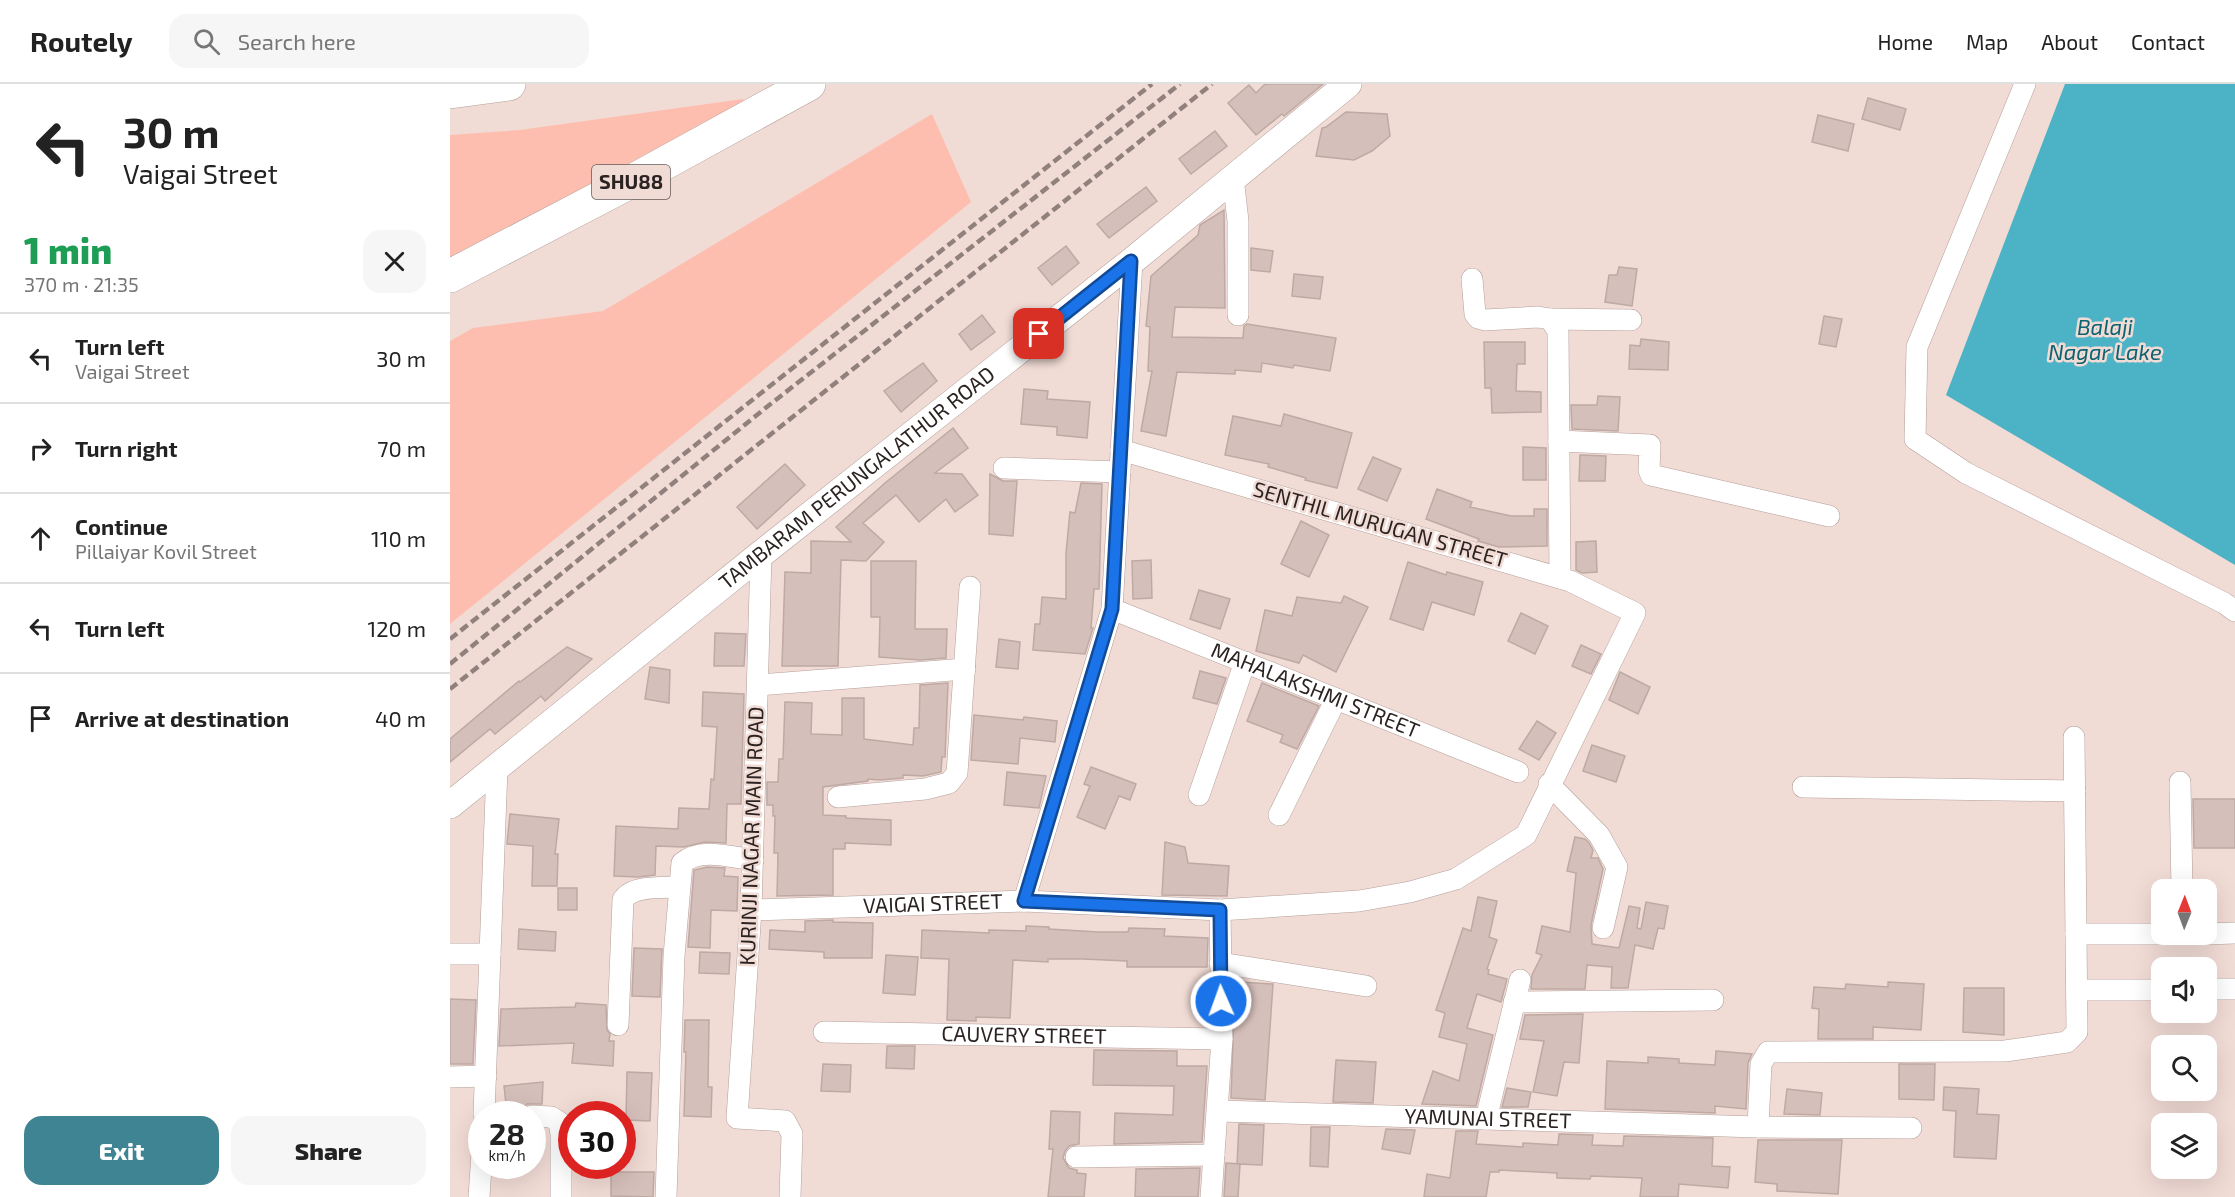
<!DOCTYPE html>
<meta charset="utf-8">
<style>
body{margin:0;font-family:"Exo 2",sans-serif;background:#f6f6f6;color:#222;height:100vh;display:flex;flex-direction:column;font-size:22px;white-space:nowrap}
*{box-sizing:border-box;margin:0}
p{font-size:20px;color:#767676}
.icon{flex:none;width:33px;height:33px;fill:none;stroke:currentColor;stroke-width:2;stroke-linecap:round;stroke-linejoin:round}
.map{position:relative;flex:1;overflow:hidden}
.side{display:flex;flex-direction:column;background:#fff;width:450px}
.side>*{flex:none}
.hud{background:#fff;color:#222;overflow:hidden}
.needle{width:39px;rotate:1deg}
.buttons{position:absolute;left:1701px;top:795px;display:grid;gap:12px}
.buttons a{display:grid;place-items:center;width:66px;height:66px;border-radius:12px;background:#fff;box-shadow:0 6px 24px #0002;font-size:30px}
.speed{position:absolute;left:18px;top:1017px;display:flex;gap:12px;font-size:30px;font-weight:700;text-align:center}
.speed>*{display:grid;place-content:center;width:78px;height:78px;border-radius:50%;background:#fff;box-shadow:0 6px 24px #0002;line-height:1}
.speed small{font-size:15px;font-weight:400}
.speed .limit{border:9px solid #d22;background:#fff;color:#111}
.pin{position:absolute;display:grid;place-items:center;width:51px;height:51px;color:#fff;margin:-26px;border-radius:12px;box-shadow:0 3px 9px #0006}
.me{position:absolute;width:66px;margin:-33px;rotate:358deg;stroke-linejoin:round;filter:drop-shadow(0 0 4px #0008)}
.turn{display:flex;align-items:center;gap:21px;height:126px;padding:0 24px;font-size:27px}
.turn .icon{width:78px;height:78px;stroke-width:2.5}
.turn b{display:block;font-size:42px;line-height:51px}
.round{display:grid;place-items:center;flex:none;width:63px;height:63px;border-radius:18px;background:#f6f6f6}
.head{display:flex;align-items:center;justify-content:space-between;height:102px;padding:0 24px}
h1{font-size:36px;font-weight:800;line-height:45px;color:#1e9e55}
.action{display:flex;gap:12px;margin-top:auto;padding:12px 24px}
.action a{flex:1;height:69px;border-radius:18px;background:#3f8492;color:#fff;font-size:24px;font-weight:800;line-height:69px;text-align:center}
.action a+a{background:#f6f6f6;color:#222}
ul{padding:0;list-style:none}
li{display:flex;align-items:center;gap:18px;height:90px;padding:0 24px;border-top:2px solid #e0e0e0}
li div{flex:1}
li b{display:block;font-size:22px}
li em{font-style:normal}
header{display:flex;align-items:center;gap:36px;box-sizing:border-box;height:84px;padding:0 30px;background:#fff;border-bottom:2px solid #e0e0e0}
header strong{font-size:28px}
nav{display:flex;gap:33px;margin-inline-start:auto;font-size:21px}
.search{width:420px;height:54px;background:#f6f6f6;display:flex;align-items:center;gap:15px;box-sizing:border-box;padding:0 21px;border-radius:18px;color:#767676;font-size:22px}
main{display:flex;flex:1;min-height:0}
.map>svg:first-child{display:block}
.green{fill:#febeaf}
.water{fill:#4cb2c6}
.building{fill:#d5bfba;stroke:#bea9a3;stroke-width:1.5}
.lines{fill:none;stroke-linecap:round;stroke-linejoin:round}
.minor-casing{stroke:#b49f9a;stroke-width:22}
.tertiary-casing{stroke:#b49f9a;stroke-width:28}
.primary-casing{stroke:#b49f9a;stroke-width:34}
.minor{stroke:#fff;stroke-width:21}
.tertiary{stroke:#fff;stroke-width:27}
.primary{stroke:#fff;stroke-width:33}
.rail{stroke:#90817d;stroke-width:4.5;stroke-dasharray:9 4.5;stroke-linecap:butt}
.route-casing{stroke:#114b97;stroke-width:15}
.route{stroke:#1a73e8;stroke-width:10}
.labels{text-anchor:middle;stroke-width:5;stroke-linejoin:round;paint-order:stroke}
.shield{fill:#f1dbd5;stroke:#665a57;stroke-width:1.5}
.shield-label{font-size:20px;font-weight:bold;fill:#2b2321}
.street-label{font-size:21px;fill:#2b2321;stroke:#f1dbd5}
.water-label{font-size:22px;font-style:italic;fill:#0d6371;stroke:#f1dbd5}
</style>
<header>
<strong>Routely</strong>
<div class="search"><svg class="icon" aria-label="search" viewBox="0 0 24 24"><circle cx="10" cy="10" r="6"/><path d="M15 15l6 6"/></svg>Search here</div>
<nav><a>Home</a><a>Map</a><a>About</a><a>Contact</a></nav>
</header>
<main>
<section class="side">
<div class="hud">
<div class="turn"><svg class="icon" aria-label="left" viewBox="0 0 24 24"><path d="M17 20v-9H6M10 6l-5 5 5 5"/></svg><div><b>30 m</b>Vaigai Street</div></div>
</div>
<div class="head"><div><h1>1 min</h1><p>370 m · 21:35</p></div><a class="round"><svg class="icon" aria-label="close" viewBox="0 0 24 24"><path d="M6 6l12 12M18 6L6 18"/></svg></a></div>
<ul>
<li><svg class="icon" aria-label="left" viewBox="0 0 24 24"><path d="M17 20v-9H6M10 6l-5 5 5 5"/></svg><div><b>Turn left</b><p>Vaigai Street</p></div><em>30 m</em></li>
<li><svg class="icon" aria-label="right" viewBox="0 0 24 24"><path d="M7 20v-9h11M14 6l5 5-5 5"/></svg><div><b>Turn right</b></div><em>70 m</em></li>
<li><svg class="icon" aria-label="ahead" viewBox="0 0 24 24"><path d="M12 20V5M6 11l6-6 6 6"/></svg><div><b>Continue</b><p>Pillaiyar Kovil Street</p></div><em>110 m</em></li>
<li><svg class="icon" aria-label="left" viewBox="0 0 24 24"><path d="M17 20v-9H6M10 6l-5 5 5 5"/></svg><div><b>Turn left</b></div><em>120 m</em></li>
<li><svg class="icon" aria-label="arrive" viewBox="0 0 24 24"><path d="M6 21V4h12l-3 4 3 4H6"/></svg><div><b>Arrive at destination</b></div><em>40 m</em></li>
</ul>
<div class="action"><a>Exit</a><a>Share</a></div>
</section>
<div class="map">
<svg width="1785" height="1113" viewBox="0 0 1785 1113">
<rect width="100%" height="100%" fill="#f1dbd5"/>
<g class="green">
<polygon points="293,15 296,27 0,183 0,51 70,46"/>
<polygon points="482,30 521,118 0,540 0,257 23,244 153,227"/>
</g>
<polygon class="water" points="1615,0 1785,0 1785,481 1496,311"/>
<g class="building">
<polygon points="815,0 873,0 834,32 832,30 806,51 778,19 799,1 806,9"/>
<polygon points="1418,14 1456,25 1450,46 1412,35"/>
<polygon points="896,28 937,30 940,52 922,67 904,76 866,72 872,44 876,43"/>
<polygon points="1368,31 1404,40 1398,67 1362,58"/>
<polygon points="765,47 777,62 741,90 729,75"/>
<polygon points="696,103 707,117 659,154 647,140"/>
<polygon points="774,126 775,224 725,223 722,253 793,254 794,242 797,240 886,254 880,287 844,281 843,284 812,279 811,288 785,286 785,290 727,288 716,352 691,347 702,287 698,287 700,243 696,242 701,192 748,151 750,141"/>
<polygon points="616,162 629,179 602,201 588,184"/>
<polygon points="801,164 823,167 820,188 801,186"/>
<polygon points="1169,183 1187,185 1182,222 1155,218 1159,191 1167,191"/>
<polygon points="844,190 873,193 870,215 842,212"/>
<polygon points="532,231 545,248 521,266 509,250"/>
<polygon points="1374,232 1392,235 1386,263 1369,260"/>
<polygon points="1191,255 1219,258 1218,286 1179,285 1180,261 1190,262"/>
<polygon points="1034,258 1075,258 1075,280 1067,280 1066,307 1091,308 1091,328 1042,329 1041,304 1035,304"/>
<polygon points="473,279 487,297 451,328 434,307"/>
<polygon points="574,305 598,307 597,315 640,318 637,354 607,351 607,343 571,340"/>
<polygon points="1148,312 1170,313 1168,347 1122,345 1121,321 1147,321"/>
<polygon points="834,330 902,349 887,404 855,396 856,394 818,383 819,380 775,371 783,332 831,342"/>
<polygon points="503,344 518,364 485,389 512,390 528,411 505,428 496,415 469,438 446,411 413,439 434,458 416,477 391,476 388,582 332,582 335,488 361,489 361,457 401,458 386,443 435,399"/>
<polygon points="1073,363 1096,364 1096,396 1073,396"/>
<polygon points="1130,371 1156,372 1155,397 1129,397"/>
<polygon points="923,373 951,385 937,417 908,405"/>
<polygon points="335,380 355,401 307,445 287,423"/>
<polygon points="540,390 553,397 567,397 563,452 539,450"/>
<polygon points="631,399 652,400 649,505 644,505 641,544 643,544 635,570 583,566 585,540 590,540 592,513 616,515 616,469 620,428 625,429"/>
<polygon points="987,405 1022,418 1020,423 1061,432 1084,432 1084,425 1097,425 1097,462 1049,463 1028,457 1029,455 976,435"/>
<polygon points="851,437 879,451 859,493 831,480"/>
<polygon points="1146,457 1147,488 1132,489 1126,486 1126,458"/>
<polygon points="701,476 702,514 683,515 682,477"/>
<polygon points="421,477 466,477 465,545 497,545 496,574 470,576 429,573 430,533 421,533"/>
<polygon points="958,478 996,491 997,488 1033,498 1024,531 982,518 973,546 940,535"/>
<polygon points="749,506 780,515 770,545 740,535"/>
<polygon points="894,512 918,523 886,588 853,571 849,579 806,567 815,526 842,532 847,513 891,519"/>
<polygon points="1071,529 1098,542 1085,570 1058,557"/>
<polygon points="265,549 296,550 294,582 264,582"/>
<polygon points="549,555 570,558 568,585 546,583"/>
<polygon points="1131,561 1151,570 1141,590 1122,582"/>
<polygon points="117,563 142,575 95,617 91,612 45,650 40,645 0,678 0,655 69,597 70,598"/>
<polygon points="200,583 220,586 219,619 195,615"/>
<polygon points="750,587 776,594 767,620 743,614"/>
<polygon points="1170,588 1200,603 1188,630 1159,616"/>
<polygon points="498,599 495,673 492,673 491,688 473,692 453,691 453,694 430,696 418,695 418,697 373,703 373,731 396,732 396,734 441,736 441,761 395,759 395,765 383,765 383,811 327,812 328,769 324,769 325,732 323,732 323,721 317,721 317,698 328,698 329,675 333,675 335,618 362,619 361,650 392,651 392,614 414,614 414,655 463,661 464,644 469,644 470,601"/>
<polygon points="812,599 869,622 847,665 830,658 833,651 797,637"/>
<polygon points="253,608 294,610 291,720 277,720 276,759 255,758 234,763 206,762 205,791 188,793 164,792 166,742 228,745 229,724 259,725 261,695 264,696 267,643 252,642"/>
<polygon points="524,631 573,636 574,633 607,637 605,658 570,654 568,680 521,676"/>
<polygon points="1087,637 1106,649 1089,676 1069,665"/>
<polygon points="1142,661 1175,672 1166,698 1133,687"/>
<polygon points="641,683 686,700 680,716 669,712 655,745 627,733 640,702 634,700"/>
<polygon points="557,688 596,692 589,724 554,721"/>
<polygon points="1743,715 1785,715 1785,764 1744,764"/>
<polygon points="60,730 109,735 105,770 108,770 107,802 82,802 83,762 57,760"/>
<polygon points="1125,753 1135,755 1139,759 1143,766 1141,774 1148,774 1153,785 1141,841 1142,860 1169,864 1179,822 1190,824 1187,844 1191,845 1196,818 1218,822 1214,845 1208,844 1203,865 1185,861 1178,904 1161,904 1162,883 1137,881 1135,905 1081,905 1082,891 1092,871 1086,869 1092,842 1120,848 1126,789 1117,787"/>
<polygon points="715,758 735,763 738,779 779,782 777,812 712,811"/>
<polygon points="257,783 275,784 274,792 288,793 287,827 261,826 260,864 238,863 244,786"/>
<rect x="108" y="804" width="19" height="22"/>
<polygon points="1028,813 1047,817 1039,853 1047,856 1037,885 1039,886 1038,890 1057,895 1051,918 1027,910 1017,944 1043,951 1026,1022 972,1020 983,987 1009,997 1017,960 989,953 995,929 986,926 1013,844 1021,847"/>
<polygon points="383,836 383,838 423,839 422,874 374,874 374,868 319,865 320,846 355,848 355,837"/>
<polygon points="576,842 599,843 599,845 648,848 678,848 679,844 715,845 714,852 758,854 757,883 677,883 677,877 633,875 598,875 598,878 563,876 560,934 526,933 526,937 497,936 499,875 471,874 472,846 539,849 539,846 576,847"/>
<polygon points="69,845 106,848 105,867 68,865"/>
<polygon points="184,864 212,865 210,913 182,912"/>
<polygon points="250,868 280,869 279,890 249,889"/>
<polygon points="436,871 468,873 465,911 433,909"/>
<polygon points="790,898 823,900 815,1016 781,1014 784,929 790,929"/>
<polygon points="1438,898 1474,900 1471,946 1423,943 1423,955 1368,955 1369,925 1362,924 1364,903 1395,905 1396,900 1438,903"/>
<polygon points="1514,904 1554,904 1554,951 1513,948"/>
<polygon points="0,915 26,916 23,980 0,980"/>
<polygon points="126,919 156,921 157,946 160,950 159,957 164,957 163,982 122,979 124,959 49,962 51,925 125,923"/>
<polygon points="1133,930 1129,979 1114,978 1107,1012 1083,1008 1094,957 1070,955 1075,931"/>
<polygon points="235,936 259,936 258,1003 262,1003 261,1033 234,1032 236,968 234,968"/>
<polygon points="437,962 465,962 464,985 436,984"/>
<polygon points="644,966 727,967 727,982 757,982 752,1058 664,1060 665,1029 723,1031 724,1002 643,1001"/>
<polygon points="1266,967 1302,970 1298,979 1296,1025 1265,1022 1265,1029 1155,1025 1157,977 1198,979 1198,973 1229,975 1229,979 1265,981"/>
<polygon points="886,976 926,978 923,1019 883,1018"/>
<polygon points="373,980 401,981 400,1008 371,1007"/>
<polygon points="1449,980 1485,980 1484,1016 1449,1015"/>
<polygon points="177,988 202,989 200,1037 176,1036"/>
<polygon points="93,998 92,1020 77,1020 71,1027 57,1029 54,1002"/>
<polygon points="1494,1003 1529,1005 1527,1030 1549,1031 1546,1075 1504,1073 1506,1027 1493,1026"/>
<polygon points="1057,1004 1081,1008 1078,1023 1052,1023"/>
<polygon points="1337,1005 1372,1009 1370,1031 1334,1030"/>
<polygon points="601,1027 630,1028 629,1060 619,1062 615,1067 613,1074 619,1084 627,1086 627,1089 636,1090 634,1113 598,1113 603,1065 599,1065"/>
<polygon points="789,1040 814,1041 812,1081 787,1080"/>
<polygon points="861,1043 880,1043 878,1083 860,1082"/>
<polygon points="936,1045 965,1046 960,1070 932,1065"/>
<polygon points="1006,1047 1028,1047 1026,1060 1073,1063 1073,1059 1108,1061 1109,1050 1143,1051 1142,1061 1173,1062 1174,1052 1263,1054 1262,1082 1280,1083 1278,1104 1229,1100 1228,1113 1190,1113 1192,1094 1141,1092 1140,1095 1107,1094 1107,1089 1049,1086 1049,1088 1040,1088 1036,1113 974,1113 977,1090 1000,1094"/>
<polygon points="1308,1056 1392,1056 1388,1110 1327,1107 1327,1100 1305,1098"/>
<polygon points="776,1079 790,1080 788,1113 774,1113"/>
<polygon points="750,1084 748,1113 685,1113 686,1085"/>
<polygon points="161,1088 204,1088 203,1113 161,1112"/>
</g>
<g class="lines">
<g class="minor-casing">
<g id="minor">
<polyline points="1575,0 1467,263 1465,355 1516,389 1774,519 1785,527"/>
<polyline points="783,94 788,137 788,231"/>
<polyline points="1022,195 1025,230 1028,234 1035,236 1088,233 1100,235 1108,247 1110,494"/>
<polyline points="1100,235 1181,236"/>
<polyline points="1109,357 1200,361 1199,386 1201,391 1379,432"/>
<polyline points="554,384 670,388"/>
<polyline points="311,470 301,826 287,1034 335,1037 342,1050 340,1113"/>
<path id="s1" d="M 662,525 L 1068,688"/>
<polyline points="308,601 515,585"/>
<polyline points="1730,698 1732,806"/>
<polyline points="1099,700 1149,751 1167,783 1153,844"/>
<polyline points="1353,703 1625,707"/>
<polyline points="749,711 795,578"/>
<polyline points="388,713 475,705 499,699 507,689 520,503"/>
<polyline points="829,731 886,615"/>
<polyline points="574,817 662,525 682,177"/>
<path id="s2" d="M 301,826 L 574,817 L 770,826 L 909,817 L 960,808 L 1006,795 L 1076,751 L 1185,529 L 1120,497 L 671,366"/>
<polyline points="1626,850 1712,850"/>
<polyline points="1756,850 1785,849"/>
<polyline points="0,870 40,870"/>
<polyline points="770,879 916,902"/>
<polyline points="1756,905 1785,905"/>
<polyline points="1627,906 1712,906"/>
<polyline points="1064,918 1263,916"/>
<path d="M 168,941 L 173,816 C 182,801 213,804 229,803"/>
<path id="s3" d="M 374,948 L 772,955"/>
<polyline points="0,993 36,992"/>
<path id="s4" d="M 768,1027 L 1308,1043 L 1461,1044"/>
<polyline points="34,1030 47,684"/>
<polyline points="82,1032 101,1033 109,1038 111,1050 111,1113"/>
<polyline points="1036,1035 1070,896"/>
<polyline points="1308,1043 1311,980 1318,968 1555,967 1617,958 1627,948 1624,653"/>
<polyline points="626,1073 764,1071"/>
<polyline points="29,1113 32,1069"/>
<path d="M 216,1113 L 224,872 L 232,779 C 251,763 280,773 303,776"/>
<polyline points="761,1113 772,955 770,826"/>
</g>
</g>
<g class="tertiary-casing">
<g id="tertiary">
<path id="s5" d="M 0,721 L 311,470 L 682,177 L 898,0"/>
</g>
</g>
<g class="primary-casing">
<g id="primary">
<polyline points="0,8 59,0"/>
<polyline points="0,192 184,96 359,0"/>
</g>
</g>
<use href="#minor" class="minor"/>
<use href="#tertiary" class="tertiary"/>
<use href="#primary" class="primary"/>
<g class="rail">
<polyline points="0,555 702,0"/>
<polyline points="0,580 318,322 730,0"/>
<polyline points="0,605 762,0"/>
</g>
</g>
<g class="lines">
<g class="route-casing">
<polyline id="route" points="589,250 681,177 662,525 574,817 770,826 771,917"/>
</g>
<use href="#route" class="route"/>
</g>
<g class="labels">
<rect class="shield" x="142" y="81" width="78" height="34" rx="4.5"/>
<g class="shield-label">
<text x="181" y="105">SHU88</text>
</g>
<g class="street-label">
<text dy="7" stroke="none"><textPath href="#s5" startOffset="522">TAMBARAM PERUNGALATHUR ROAD</textPath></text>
<text transform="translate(930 441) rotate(16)" y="7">SENTHIL MURUGAN STREET</text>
<text dy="7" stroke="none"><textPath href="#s1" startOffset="219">MAHALAKSHMI STREET</textPath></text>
<text transform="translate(302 752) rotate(-88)" y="7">KURINJI NAGAR MAIN ROAD</text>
<text dy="7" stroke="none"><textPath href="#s2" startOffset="182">VAIGAI STREET</textPath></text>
<text dy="7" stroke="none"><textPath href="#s3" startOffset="200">CAUVERY STREET</textPath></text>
<text dy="7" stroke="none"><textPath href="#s4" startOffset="270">YAMUNAI STREET</textPath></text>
</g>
<g class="water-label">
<text x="1655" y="251">Balaji<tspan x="1655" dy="25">Nagar Lake</tspan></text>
</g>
</g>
</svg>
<div class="buttons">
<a><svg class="needle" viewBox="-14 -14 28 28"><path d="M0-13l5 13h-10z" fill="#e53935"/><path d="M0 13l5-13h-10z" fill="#767676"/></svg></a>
<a><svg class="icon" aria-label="sound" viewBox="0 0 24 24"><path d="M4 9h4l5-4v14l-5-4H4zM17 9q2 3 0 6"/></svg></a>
<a><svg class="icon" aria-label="search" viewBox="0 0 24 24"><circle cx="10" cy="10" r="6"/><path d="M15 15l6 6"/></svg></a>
<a><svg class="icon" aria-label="layers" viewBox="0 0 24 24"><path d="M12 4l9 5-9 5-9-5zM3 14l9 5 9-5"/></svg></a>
</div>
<div class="speed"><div>28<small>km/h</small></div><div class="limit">30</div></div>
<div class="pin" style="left:589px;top:250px;background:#d93025"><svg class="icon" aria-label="arrive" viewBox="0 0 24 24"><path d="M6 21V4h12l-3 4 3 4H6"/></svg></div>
<svg class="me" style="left:771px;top:917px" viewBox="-20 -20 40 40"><circle r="17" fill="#1a73e8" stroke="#fff" stroke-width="3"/><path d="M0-11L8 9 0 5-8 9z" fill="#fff"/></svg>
</div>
</main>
